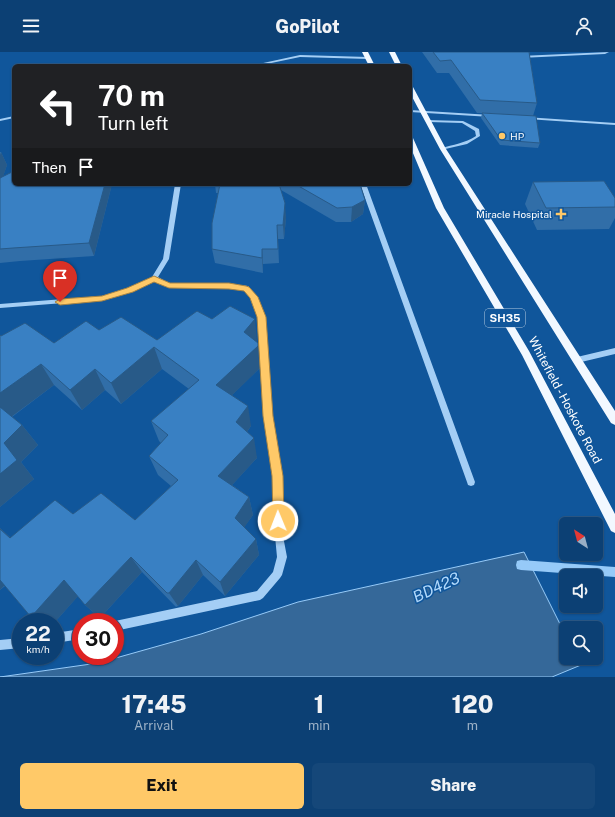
<!DOCTYPE html>
<style>
body{margin:0;font-family:"Public Sans",sans-serif;background:#154779;color:#f1f3f6;height:100vh;display:flex;flex-direction:column;font-size:15px;white-space:nowrap}
*{box-sizing:border-box;margin:0}
p{font-size:13px;color:#9aafc5}
.icon{flex:none;width:22px;height:22px;fill:none;stroke:currentColor;stroke-width:2;stroke-linecap:round;stroke-linejoin:round}
.map{position:relative;height:625px;overflow:hidden}
.panel{display:flex;flex-direction:column;background:#0c4074;flex:1}
.panel>*{flex:none}
.guide{position:absolute;left:12px;top:12px;width:400px;height:122px;border-radius:6px;box-shadow:0 1px 3px #0004,0 0 0 1px #2c5986;background:#202124;color:#fff;overflow:hidden}
.needle{width:26px;rotate:324deg}
.buttons{position:absolute;left:559px;top:465px;display:grid;gap:8px}
.buttons a{display:grid;place-items:center;width:44px;height:44px;border-radius:6px;background:#0c4074;box-shadow:0 1px 3px #0004,0 0 0 1px #2c5986;font-size:20px}
.speed{position:absolute;left:12px;top:561px;display:flex;gap:8px;font-size:20px;font-weight:700;text-align:center}
.speed>*{display:grid;place-content:center;width:52px;height:52px;border-radius:50%;background:#0c4074;box-shadow:0 1px 3px #0004,0 0 0 1px #2c5986;line-height:1}
.speed small{font-size:10px;font-weight:400}
.speed .limit{border:6px solid #d22;background:#fff;color:#111}
.pin{position:absolute;display:grid;place-items:center;width:34px;height:34px;color:#fff;margin:-41px -17px;border-radius:50% 50% 50% 0;rotate:-45deg;box-shadow:0 0 4px #0007}
.pin .icon{rotate:45deg}
.me{position:absolute;width:44px;margin:-22px;rotate:359deg;stroke-linejoin:round;filter:drop-shadow(0 0 3px #0008)}
.turn{display:flex;align-items:center;gap:14px;height:84px;padding:0 20px;font-size:18px}
.turn .icon{width:52px;height:52px;stroke-width:2.5}
.turn b{display:block;font-size:28px;line-height:34px}
.then{display:flex;align-items:center;height:38px;padding:0 20px;background:#0003;gap:8px;font-size:15px}
.eta{display:flex;justify-content:space-evenly;align-items:center;height:68px;text-align:center}
.eta b{font-size:24px;font-weight:800;line-height:28px}
.button{display:flex;gap:8px;margin-top:auto;padding:8px 20px}
.button a{flex:1;height:46px;border-radius:6px;background:#ffc968;color:#111;font-size:16px;font-weight:800;line-height:46px;text-align:center}
.button a+a{background:#154779;color:#f1f3f6}
header{display:flex;justify-content:space-between;align-items:center;height:52px;padding:0 20px;background:#0c4074;font-size:18px;font-weight:800}
.map>svg:first-child{display:block}
.water{fill:#356899;stroke:#96caf8}
.lines{fill:none;stroke-linecap:round;stroke-linejoin:round}
.stream{fill:#96caf8;fill-rule:evenodd}
.minor{fill:#a4cef5;fill-rule:evenodd}
.major{fill:#f2f8ff;fill-rule:evenodd}
.wall{fill:#316ea8}
.shaded-wall{fill:#285a88}
.building{fill:#3980c3;stroke:#285a88}
.route{fill:#ffc968;stroke:#a68344}
.poi-dot{fill:#ffc968;stroke:#10569b;stroke-width:1.5}
.labels{text-anchor:middle;stroke-width:3;stroke-linejoin:round;paint-order:stroke}
.far-poi-label{font-size:10px;fill:#fff;stroke:#10569b;text-anchor:start}
.shield{fill:#10569b;stroke:#b7cce1;stroke-width:1}
.shield-label{font-size:11px;font-weight:bold;fill:#fff}
.street-label{font-size:12px;fill:#fff;stroke:#10569b}
.near-water-label{font-size:16px;font-style:italic;fill:#b1d8fb;stroke:#10569b}
</style>
<header><svg class="icon" aria-label="menu" viewBox="0 0 24 24"><path d="M4 6h16M4 12h16M4 18h16"/></svg>GoPilot<svg class="icon" aria-label="person" viewBox="0 0 24 24"><circle cx="12" cy="8" r="4"/><path d="M4 21q1-7 8-7t8 7"/></svg></header>
<div class="map">
<svg width="615" height="625" viewBox="0 0 615 625">
<rect width="100%" height="100%" fill="#10569b"/>
<polygon class="water" points="524,500 566,584 566,606 577,606 581,613 552,625 0,625 98,611 201,582 298,550"/>
<g class="lines">
<polygon class="stream" points="521,508 615,515 615,525 521,518 517,517 516,513 517,509"/>
<g class="minor">
<polygon points="609,0 605,2 520,6 518,5 520,4"/>
<polygon points="300,3 368,5 370,6 368,7 300,5 257,14 249,14"/>
<polygon points="410,58 491,63 493,64 491,65 410,60"/>
<polygon points="14,64 14,66 0,69 0,67"/>
<polygon points="525,65 615,71 615,73 527,67 525,67"/>
<path d="M 427,68 L 463,69 L 479,77 L 480,84 L 467,92 L 441,98 L 441,96 C 453,93 465,91 476,84 L 475,79 L 462,71 L 429,70 L 427,69 Z"/>
<polygon points="175,132 181,132 169,207 158,225 170,232 229,232 248,234 257,245 265,265 272,365 281,424 283,484 287,505 282,523 280,526 263,546 260,548 115,579 115,570 113,570 115,569 257,539 273,520 277,505 275,484 273,424 264,365 259,265 251,246 244,238 229,236 169,236 154,229 132,240 102,248 0,256 0,252 102,244 128,236 152,225 163,207"/>
<polygon points="360,132 366,132 475,430 474,433 471,434 468,433 467,430"/>
<polygon points="615,296 615,302 577,311 575,310 574,308 575,306 577,305"/>
<polygon points="81,577 81,587 55,591 55,581"/>
<polygon points="21,586 21,596 0,598 0,588"/>
</g>
<g class="major">
<polygon points="362,0 368,0 375,14 369,14"/>
<polygon points="389,0 395,0 402,14 396,14"/>
<polygon points="410,33 413,35 446,97 615,359 615,373 611,371 440,97 410,41"/>
<polygon points="410,84 413,86 444,156 529,299 615,462 615,481 611,479 522,303 436,156 410,94"/>
</g>
</g>
<g class="wall">
<polygon points="422,0 529,0 537,51 533,64 540,91 538,96 500,93 481,66 482,61 477,61 449,21 437,21"/>
<polygon points="0,100 1,100 7,113 3,124 14,132 112,132 94,204 20,209 0,211"/>
<polygon points="533,130 615,146 615,166 609,177 537,178 525,152"/>
<polygon points="215,132 360,132 365,148 363,162 351,170 336,170 281,138 286,166 284,187 278,187 279,211 263,212 263,221 215,211 212,197 218,141 216,141"/>
<polygon points="212,267 257,289 256,290 260,316 232,343 251,374 247,380 257,406 232,433 249,445 253,463 244,475 256,487 259,503 225,544 203,523 178,554 176,555 142,520 100,566 85,553 78,544 55,570 39,570 31,565 5,534 0,538 0,476 11,486 73,462 135,468 171,434 158,423 149,404 161,391 159,389 151,369 189,337 162,317 121,352 105,338 82,358 54,333 12,365 22,373 38,393 21,410 34,427 0,455 0,283 1,284 54,291 99,278 157,288"/>
</g>
<g class="shaded-wall">
<polygon points="1,100 7,113 0,134 0,103"/>
<polygon points="105,132 112,132 94,204 89,191"/>
<polygon points="365,148 363,162 351,170 352,155"/>
<polygon points="285,151 286,166 284,187 283,173"/>
<polygon points="262,197 263,212 263,221 262,206"/>
<polygon points="255,267 257,289 247,302 244,280"/>
<polygon points="258,291 260,316 221,354 216,333"/>
<polygon points="154,295 162,317 121,352 111,331"/>
<polygon points="41,312 54,333 7,368 0,359 0,341"/>
<polygon points="95,317 105,338 82,358 70,338"/>
<polygon points="248,354 251,374 240,390 236,370"/>
<polygon points="22,373 38,393 21,410 34,427 0,455 0,422 4,391"/>
<polygon points="254,386 257,406 224,442 218,424"/>
<polygon points="249,445 253,463 239,483 235,466"/>
<polygon points="0,476 28,502 10,486 0,477"/>
<polygon points="256,487 259,503 225,544 220,530"/>
<polygon points="131,505 142,520 100,566 85,553"/>
<polygon points="196,508 203,523 178,554 169,541"/>
<polygon points="0,523 9,529 0,538"/>
<polygon points="64,528 80,542 55,570 39,570 31,565"/>
</g>
<g class="building">
<polygon points="433,0 529,0 537,51 480,48 451,8 440,9"/>
<polygon points="262,11 271,14 257,14"/>
<polygon points="482,61 536,64 540,91 501,88"/>
<polygon points="14,119 14,132 105,132 89,191 13,196 0,197 0,126"/>
<polygon points="604,129 615,146 615,155 546,156 533,130"/>
<polygon points="220,132 279,132 285,151 283,173 277,173 278,197 262,197 262,206 212,197 212,171"/>
<polygon points="295,132 360,132 365,148 352,155 337,156"/>
<polygon points="230,254 255,267 244,280 258,291 258,294 216,333 248,354 236,370 254,386 218,424 249,445 235,466 256,487 220,530 196,508 169,541 167,541 131,505 85,553 64,528 31,565 0,528 0,477 10,486 55,448 73,462 101,441 135,468 178,428 149,404 168,383 151,369 199,328 154,295 111,331 95,317 70,338 41,312 0,341 0,283 1,284 25,271 54,291 86,269 99,278 121,265 157,288 197,259 212,267"/>
<polygon points="0,355 22,373 4,391 17,408 0,422"/>
</g>
<polygon class="route" points="154,224 170,231 229,231 246,234 249,235 258,245 266,265 273,364 283,424 284,469 282,473 278,475 275,473 273,469 272,424 263,364 257,265 250,246 244,239 229,237 169,236 154,230 133,240 102,249 60,253 55,250 60,247 102,244 127,236"/>
<g class="poi-dot">
<circle cx="502" cy="84" r="4"/>
<path d="M559 156h4v4h4v4h-4v4h-4v-4h-4v-4h4z"/>
</g>
<g class="labels">
<g class="far-poi-label">
<text x="510" y="88">HP</text>
<text x="552" y="166" text-anchor="end">Miracle Hospital</text>
</g>
<rect class="shield" x="485" y="257" width="40" height="18" rx="3"/>
<g class="shield-label">
<text x="505" y="270">SH35</text>
</g>
<g class="street-label">
<text transform="translate(565 348) rotate(62)" y="4">Whitefield - Hoskote Road</text>
</g>
<g class="near-water-label">
<text transform="translate(436 535) rotate(-25)" y="6">BD423</text>
</g>
</g>
</svg>
<div class="buttons">
<a><svg class="needle" viewBox="-14 -14 28 28"><path d="M0-13l5 13h-10z" fill="#e53935"/><path d="M0 13l5-13h-10z" fill="#9aafc5"/></svg></a>
<a><svg class="icon" aria-label="sound" viewBox="0 0 24 24"><path d="M4 9h4l5-4v14l-5-4H4zM17 9q2 3 0 6"/></svg></a>
<a><svg class="icon" aria-label="search" viewBox="0 0 24 24"><circle cx="10" cy="10" r="6"/><path d="M15 15l6 6"/></svg></a>
</div>
<div class="speed"><div>22<small>km/h</small></div><div class="limit">30</div></div>
<div class="pin" style="left:60px;top:250px;background:#d93025"><svg class="icon" aria-label="arrive" viewBox="0 0 24 24"><path d="M6 21V4h12l-3 4 3 4H6"/></svg></div>
<svg class="me" style="left:278px;top:469px" viewBox="-20 -20 40 40"><circle r="17" fill="#ffc968" stroke="#fff" stroke-width="3"/><path d="M0-11L8 9 0 5-8 9z" fill="#fff"/></svg>
<div class="guide">
<div class="turn"><svg class="icon" aria-label="left" viewBox="0 0 24 24"><path d="M17 20v-9H6M10 6l-5 5 5 5"/></svg><div><b>70 m</b>Turn left</div></div>
<div class="then">Then<svg class="icon" aria-label="arrive" viewBox="0 0 24 24"><path d="M6 21V4h12l-3 4 3 4H6"/></svg></div>
</div>
</div>
<section class="panel">
<div class="eta">
<div><b>17:45</b><p>Arrival</p></div>
<div><b>1</b><p>min</p></div>
<div><b>120</b><p>m</p></div>
</div>
<div class="button"><a>Exit</a><a>Share</a></div>
</section>
